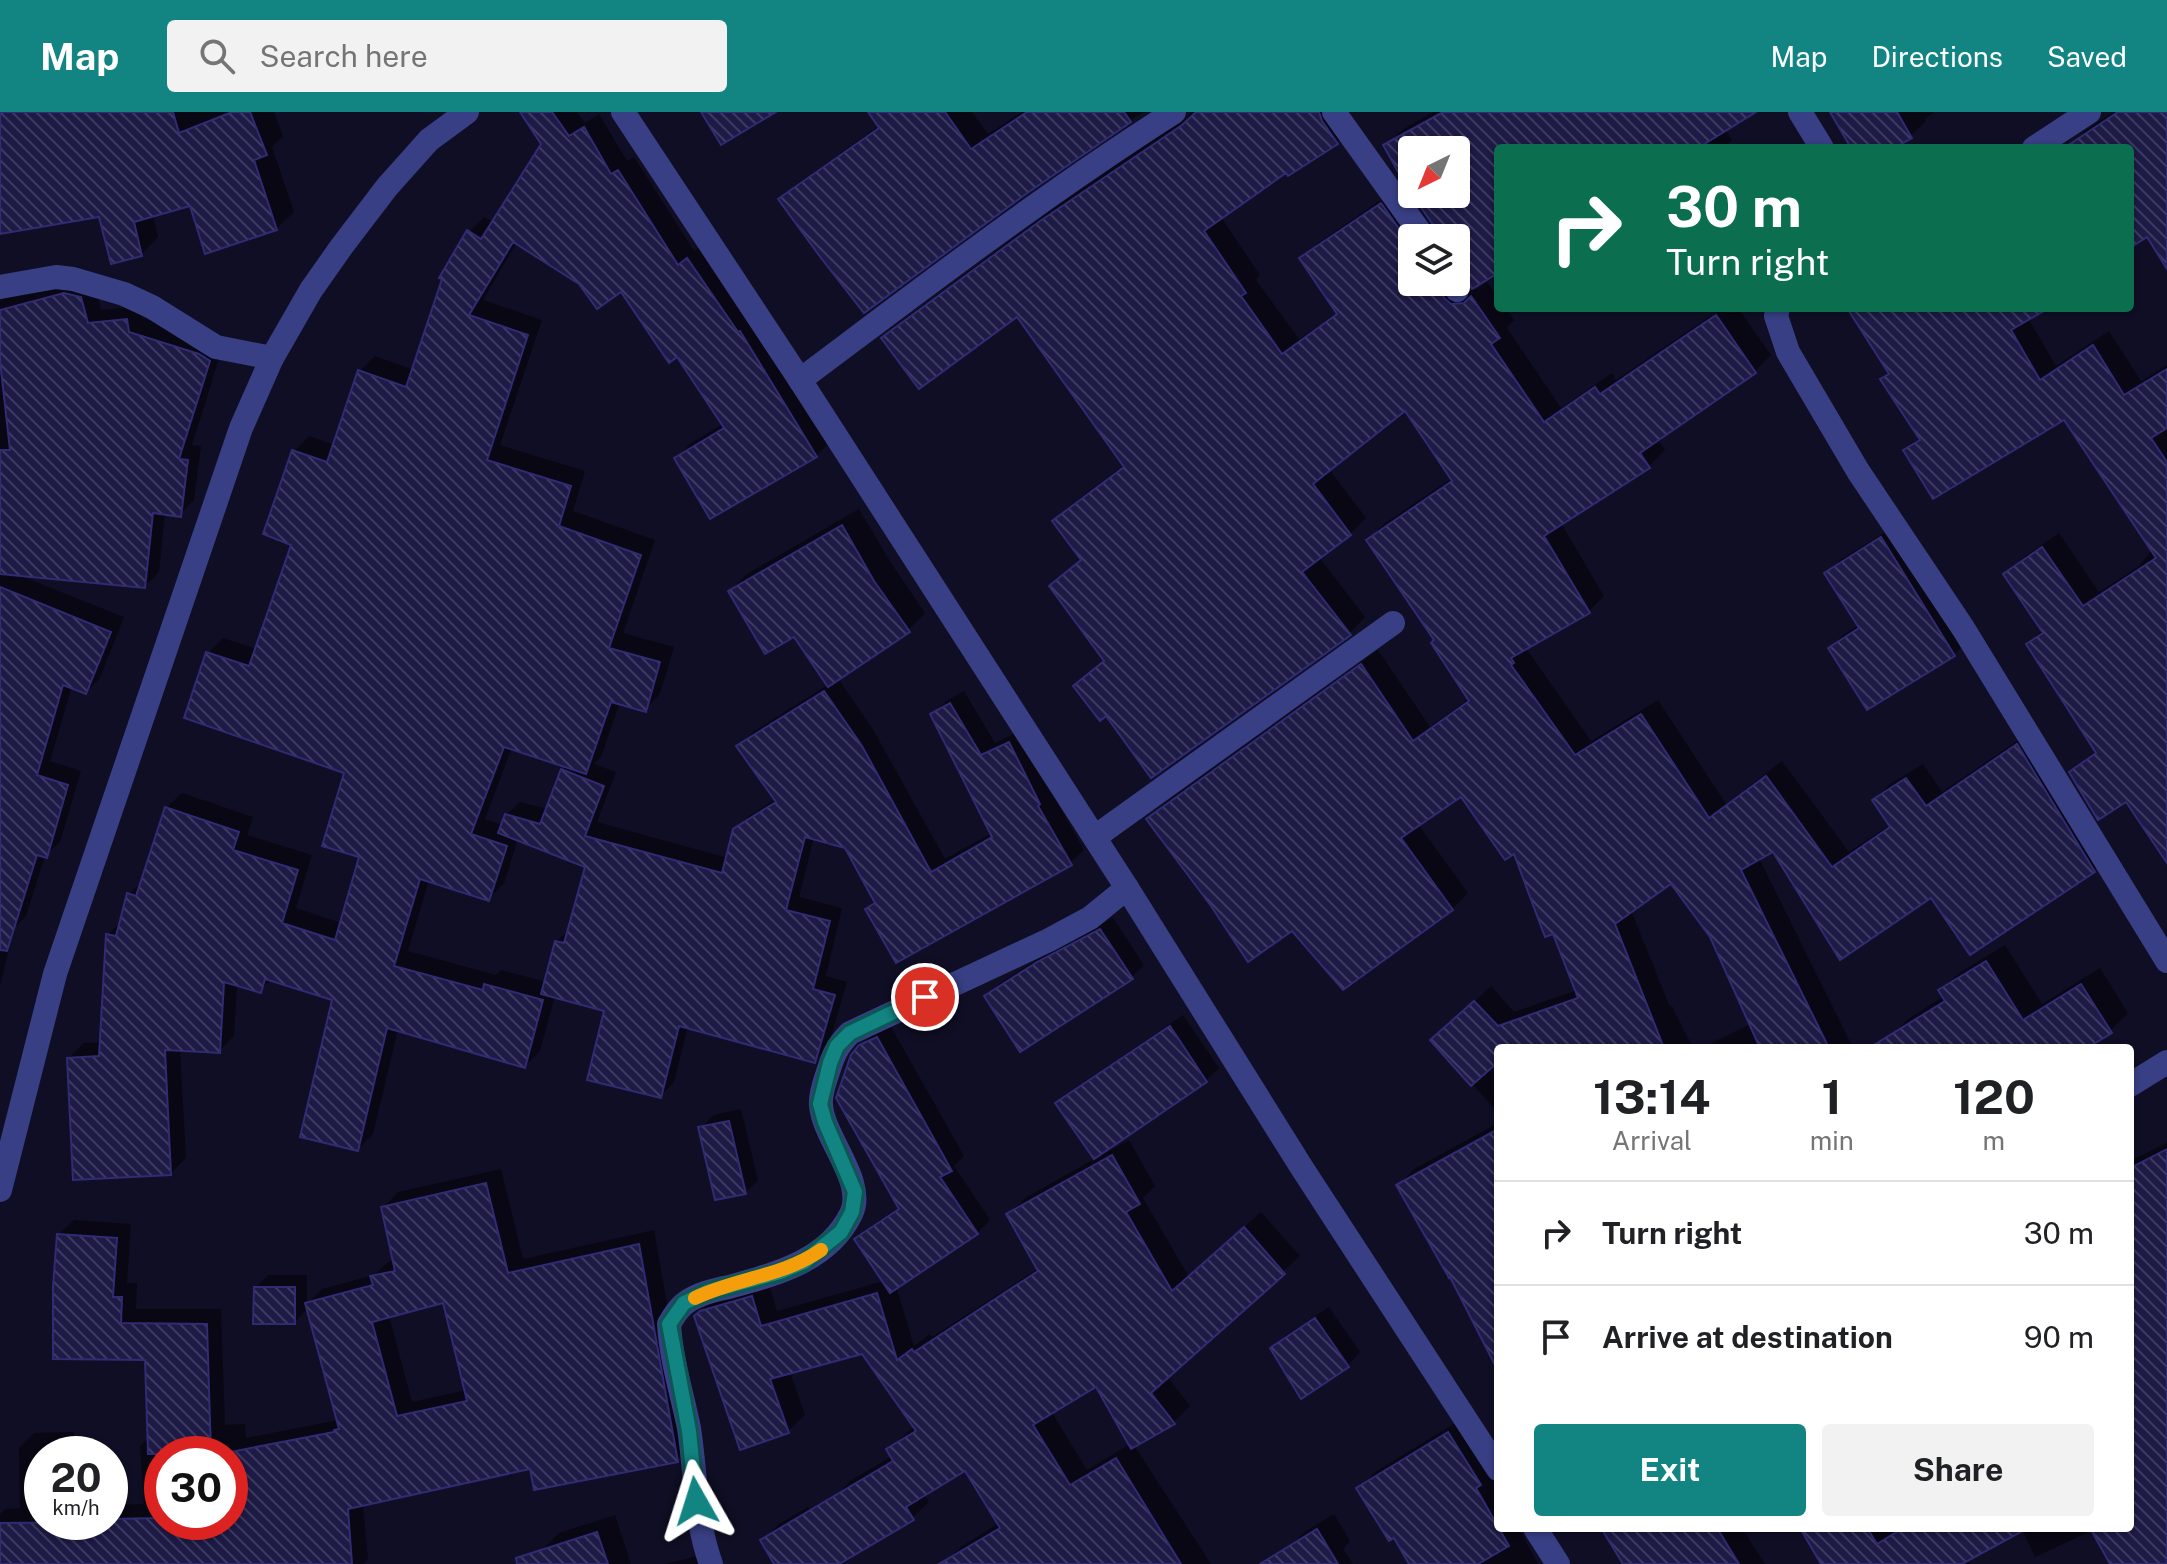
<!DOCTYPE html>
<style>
body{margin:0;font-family:"Public Sans",sans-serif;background:#f2f2f2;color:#202124;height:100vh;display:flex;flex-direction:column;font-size:30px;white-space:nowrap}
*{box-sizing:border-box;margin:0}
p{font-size:26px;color:#757577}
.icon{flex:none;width:44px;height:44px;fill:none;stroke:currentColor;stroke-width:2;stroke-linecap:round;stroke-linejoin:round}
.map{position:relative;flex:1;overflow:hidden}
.drawer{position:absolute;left:1494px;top:932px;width:640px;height:488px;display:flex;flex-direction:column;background:#fff;border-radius:8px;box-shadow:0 2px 6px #0004}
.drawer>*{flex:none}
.hud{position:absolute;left:1494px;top:32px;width:640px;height:168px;border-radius:8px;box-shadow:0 2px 6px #0004;background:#0b6e4f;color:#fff;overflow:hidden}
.needle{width:52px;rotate:223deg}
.buttons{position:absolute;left:1398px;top:24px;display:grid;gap:16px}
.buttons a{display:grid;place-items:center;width:72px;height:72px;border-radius:8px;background:#fff;box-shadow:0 2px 6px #0004;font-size:40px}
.speed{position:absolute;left:24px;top:1324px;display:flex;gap:16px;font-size:40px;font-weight:700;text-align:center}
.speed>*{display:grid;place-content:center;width:104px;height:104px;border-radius:50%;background:#fff;box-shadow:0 2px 6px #0004;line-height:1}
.speed small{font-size:20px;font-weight:400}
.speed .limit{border:12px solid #d22;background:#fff;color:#111}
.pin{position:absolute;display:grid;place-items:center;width:68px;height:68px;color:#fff;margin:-34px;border:4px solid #fff;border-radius:50%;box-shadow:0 2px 8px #0007}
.me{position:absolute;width:88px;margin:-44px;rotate:354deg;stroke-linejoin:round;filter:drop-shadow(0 0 6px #0008)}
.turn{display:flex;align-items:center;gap:28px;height:168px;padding:0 40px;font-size:36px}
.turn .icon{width:104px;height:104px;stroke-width:2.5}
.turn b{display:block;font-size:56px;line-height:68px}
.eta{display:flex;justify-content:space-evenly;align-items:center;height:136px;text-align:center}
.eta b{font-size:48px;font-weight:700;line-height:56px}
.primary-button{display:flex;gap:16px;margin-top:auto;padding:16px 40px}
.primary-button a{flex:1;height:92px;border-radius:8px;background:#128482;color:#fff;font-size:32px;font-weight:700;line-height:92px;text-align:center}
.primary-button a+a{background:#f2f2f2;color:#202124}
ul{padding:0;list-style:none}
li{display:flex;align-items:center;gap:24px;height:104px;padding:0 40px;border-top:2px solid #e0e0e0}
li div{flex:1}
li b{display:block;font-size:30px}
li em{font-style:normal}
header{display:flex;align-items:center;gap:48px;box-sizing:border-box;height:112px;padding:0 40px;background:#128482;color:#fff}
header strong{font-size:38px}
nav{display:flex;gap:44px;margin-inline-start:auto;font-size:28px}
.search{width:560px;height:72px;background:#f2f2f2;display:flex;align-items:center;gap:20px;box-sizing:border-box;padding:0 28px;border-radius:8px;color:#757577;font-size:30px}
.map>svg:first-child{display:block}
.shadow{fill:#0007;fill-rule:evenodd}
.building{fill:url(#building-back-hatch);stroke:#302b72;stroke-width:2;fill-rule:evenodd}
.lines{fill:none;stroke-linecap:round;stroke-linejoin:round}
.street{stroke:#383f84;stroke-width:24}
.route-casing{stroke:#0c5654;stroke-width:20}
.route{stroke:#128482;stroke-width:14}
.slow{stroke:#f59e0b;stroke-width:14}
</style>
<header>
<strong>Map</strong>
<div class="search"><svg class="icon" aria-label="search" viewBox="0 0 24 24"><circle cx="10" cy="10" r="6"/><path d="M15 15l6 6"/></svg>Search here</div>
<nav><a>Map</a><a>Directions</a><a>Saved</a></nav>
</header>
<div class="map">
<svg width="2167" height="1452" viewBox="0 0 2167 1452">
<defs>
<pattern id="building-back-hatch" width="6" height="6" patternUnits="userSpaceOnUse" patternTransform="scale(2)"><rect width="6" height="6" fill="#1d1a45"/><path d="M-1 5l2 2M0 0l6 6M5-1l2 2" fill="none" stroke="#3d3a61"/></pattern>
</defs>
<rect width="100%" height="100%" fill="#0f0e24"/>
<g class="shadow">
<polygon points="0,0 274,0 283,24 272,35 294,100 276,117 191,92 153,103 158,125 141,143 100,103 0,119"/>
<path d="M 522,0 L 577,0 L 585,11 L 599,2 L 627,49 L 634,45 L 694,139 L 703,133 L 831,329 L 816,344 L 676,346 L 691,331 L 723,312 L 678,242 L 622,177 L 580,170 L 517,130 L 483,188 L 542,208 L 500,333 L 585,359 L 573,399 L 655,428 L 623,521 L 674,535 L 660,582 L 645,598 L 620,590 L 601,645 L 594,652 L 616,660 L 597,710 L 728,746 L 735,718 L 749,704 L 776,687 L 739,634 L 753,620 L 829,572 L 795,523 L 730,479 L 747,462 L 859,397 L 891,451 L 925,501 L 908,518 L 838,566 L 875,621 L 945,747 L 992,721 L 933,603 L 946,589 L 964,579 L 995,631 L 1023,617 L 1051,679 L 1084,738 L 1070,751 L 867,797 L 876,788 L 846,735 L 814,725 L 799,785 L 842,796 L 826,864 L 847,870 L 828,935 L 815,948 L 688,914 L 674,970 L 661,984 L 606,898 L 555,884 L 540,939 L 525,954 L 398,917 L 373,1022 L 358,1037 L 334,887 L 272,867 L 260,879 L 237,872 L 234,924 L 219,939 L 180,937 L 186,1046 L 171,1061 L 69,946 L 84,931 L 102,930 L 108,822 L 122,809 L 129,782 L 143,769 L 166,696 L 182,681 L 253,705 L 247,723 L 312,743 L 296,796 L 342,811 L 362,744 L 347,660 L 208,541 L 223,526 L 257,537 L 294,431 L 265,421 L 294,339 L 309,324 L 335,333 L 360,259 L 375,244 L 414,258 L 469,120 L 484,105 L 494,110 L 543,32 ZM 512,635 L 567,654 L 563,658 L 548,697 L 520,690 L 506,703 L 503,713 L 485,707 ZM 518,727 L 587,754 L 571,816 L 556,830 L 546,870 L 501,858 L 496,863 L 408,839 L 429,768 L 489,786 L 504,771 Z"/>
<polygon points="870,0 972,0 988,22 1022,0 1143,0 1117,17 781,88 797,72 880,13"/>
<polygon points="1191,0 1344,0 1353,14 1337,30 1289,61 1287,58 1221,105 1260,163 1256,168 1299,227 1338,200 1302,147 1318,131 1397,77 1433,124 1439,125 1439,117 1413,82 1456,82 1456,38 1412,38 1412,80 1386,33 1402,18 1433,0 1752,0 1725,17 1732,28 1724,36 1498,36 1498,158 1466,161 1456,155 1456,126 1412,126 1412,170 1456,170 1475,178 1487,170 1498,185 1498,196 1506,196 1514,208 1507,216 1561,296 1612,261 1616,268 1722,196 1738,196 1771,243 1755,259 1657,327 1665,338 1649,354 1561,411 1604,484 1588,500 1526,536 1591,629 1658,588 1726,692 1782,649 1849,740 1891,712 1874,688 1890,672 1923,652 1942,680 2033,618 2109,742 2094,758 1931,783 1840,845 1774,738 1759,746 1853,936 1707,936 1714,930 1750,912 1712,824 1672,769 1631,798 1670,895 1672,894 1693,936 1498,936 1498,1001 1433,928 1491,874 1514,900 1577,878 1554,820 1515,739 1461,682 1418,712 1468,781 1452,797 1293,817 1212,793 1149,707 1165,691 1378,538 1430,615 1470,586 1436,528 1368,428 1384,412 1452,366 1406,296 1329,357 1366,406 1350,422 1319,445 1365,505 1350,521 1152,663 1106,602 1075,574 1105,547 1052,474 1083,446 1055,409 1071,393 1125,352 1017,202 883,226 899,211 1058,93 1188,5"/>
<polygon points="1833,0 1935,0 1925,6 1926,9 1911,24 1890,36 1853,36"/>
<polygon points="2113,0 2167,0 2167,128 2148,123 2130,136 2130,36 2069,36 2086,18"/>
<polygon points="80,168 95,171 101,198 141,194 142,206 214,229 223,234 192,333 201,334 194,388 180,402 165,400 159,460 145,474 18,463 124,505 100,566 86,580 72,574 50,649 81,659 60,730 45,744 26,804 14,816 0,874 0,188"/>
<polygon points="1849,196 2045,196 2028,206 2056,254 2109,219 2141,269 2167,253 2167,747 2127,687 2071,660 2096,638 2028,532 2043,517 2006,462 2021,447 2059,421 2099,480 2139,454 2153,437 2065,305 1906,339 1920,325 1883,268 1890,260"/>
<polygon points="1895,414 1967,530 1954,542 1830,536 1843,523 1859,513 1827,461 1840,448"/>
<polygon points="1113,806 1144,853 1131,866 986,885 999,872 1052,838"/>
<polygon points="2005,833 2042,892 2100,856 2128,901 2110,919 2083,936 1896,936 1890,925 1908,907 1944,884 1941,879 1959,861"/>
<path d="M 1183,903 L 1219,956 L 1206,969 L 1096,1042 L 1098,1045 L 1129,1028 L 1155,1074 L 1143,1086 L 1189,1165 L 1261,1100 L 1300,1144 L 1167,1264 L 1190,1294 L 1174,1310 L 1134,1333 L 1211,1452 L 946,1452 L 945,1450 L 962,1434 L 999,1411 L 965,1357 L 924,1382 L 929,1390 L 912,1406 L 834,1386 L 850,1369 L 892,1344 L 888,1337 L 915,1314 L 862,1239 L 790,1260 L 805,1303 L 788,1319 L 696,1204 L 713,1187 L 768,1169 L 777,1199 L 884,1169 L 857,1127 L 870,1115 L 900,1095 L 860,935 L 874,921 L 890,913 L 964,1044 L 954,1054 L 990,1108 L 977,1121 L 896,1174 L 914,1234 L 930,1222 L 932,1225 L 1039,1156 L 1009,1102 L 1025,1086 L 1096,1046 L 1058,991 L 1071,979 ZM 1097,1272 L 1130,1332 L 1087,1358 L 1051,1299 Z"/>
<polygon points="741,997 758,1068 745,1081 701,1016 714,1003"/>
<polygon points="1498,1011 1498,1135 1445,1166 1445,1155 1398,1073 1414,1057"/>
<polygon points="2167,1031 2167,1452 2113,1452 2093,1418 2035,1445 2022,1417 1967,1447 1970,1452 1823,1452 1802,1416 2130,1416 2130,1049"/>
<path d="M 501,1057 L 523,1147 L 654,1118 L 692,1333 L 677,1348 L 532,1355 L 363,1392 L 368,1448 L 363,1452 L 0,1452 L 0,1402 L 5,1397 L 20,1396 L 19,1336 L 34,1321 L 74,1320 L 74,1342 L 42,1342 L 42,1410 L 110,1410 L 110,1393 L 144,1392 L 140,1334 L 150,1324 L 147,1246 L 55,1245 L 58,1123 L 74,1108 L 131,1112 L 127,1171 L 137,1171 L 136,1197 L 221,1197 L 225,1313 L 245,1312 L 246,1326 L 338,1308 L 308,1196 L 295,1210 L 256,1176 L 268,1163 L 307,1163 L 307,1192 L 322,1177 L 374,1163 L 388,1150 L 395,1148 L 383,1096 L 398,1080 ZM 445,1188 L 466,1278 L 412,1290 L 389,1204 ZM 162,1342 L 230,1342 L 230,1410 L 162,1410 Z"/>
<polygon points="1329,1195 1360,1240 1348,1253 1273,1237 1285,1224"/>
<polygon points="1465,1305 1498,1370 1498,1416 1524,1416 1521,1420 1538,1452 1411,1452 1395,1423 1359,1377 1375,1360"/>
<polygon points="808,1395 843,1452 777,1452 763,1429 779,1412"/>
<polygon points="1334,1402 1350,1429 1343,1437 1353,1452 1296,1452 1287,1438 1303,1421"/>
<polygon points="615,1403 631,1452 545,1452 541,1439 559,1421"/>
<polygon points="1603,1416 1742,1416 1765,1452 1626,1452"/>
<polygon points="715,1440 717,1452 665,1452"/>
</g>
<g class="building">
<polygon points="0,0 173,0 179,21 232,0 250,0 267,43 254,48 277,118 205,142 190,94 134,110 142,144 111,152 99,105 0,122"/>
<polygon points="520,0 552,0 569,24 584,15 611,62 618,58 678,153 687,146 738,220 740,219 817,345 710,407 674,346 724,316 677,245 669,251 621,180 597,197 579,172 513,130 469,203 528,223 487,348 571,374 559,414 641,443 609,536 660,550 646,600 611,590 586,662 504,635 471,722 507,734 489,789 420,767 394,854 483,878 484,872 543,888 525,956 387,916 358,1039 300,1025 332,888 265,867 261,881 224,870 220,941 165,938 171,1063 73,1068 67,946 99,944 106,822 116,824 127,781 136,784 165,695 239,720 233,738 298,758 282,811 335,828 359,745 322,734 344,661 184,606 206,540 249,554 291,433 263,422 292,338 327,350 358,258 406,275 442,167 439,166 467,118 481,127 541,32"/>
<polygon points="701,0 776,0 721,33"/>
<polygon points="868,0 945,0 971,37 1027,0 1124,0 1131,10 1023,84 864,201 821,146 778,87 879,16"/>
<polygon points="1196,0 1319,0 1322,9 1338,32 1288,64 1286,61 1204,119 1246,181 1241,184 1282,242 1337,202 1299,146 1381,91 1412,135 1412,170 1437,170 1444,186 1451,192 1464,191 1471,184 1500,226 1491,232 1544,310 1595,275 1600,282 1716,203 1756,261 1640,341 1650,356 1544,424 1590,501 1511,546 1514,551 1511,553 1575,643 1641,602 1709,706 1766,664 1832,755 1890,715 1872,688 1906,666 1926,694 2017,632 2095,760 1970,843 1931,786 1840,848 1773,740 1741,758 1829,936 1760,936 1710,825 1671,772 1615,812 1664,936 1498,936 1498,950 1471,974 1430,928 1474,889 1498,914 1578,886 1553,822 1545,825 1514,742 1505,748 1461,685 1401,726 1453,798 1343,878 1292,819 1248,850 1211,794 1146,707 1361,552 1413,629 1469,589 1431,531 1434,528 1366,428 1452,369 1405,299 1313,372 1351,423 1302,460 1351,523 1151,666 1106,604 1100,609 1073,574 1104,549 1049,474 1081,448 1052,409 1124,355 1017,205 919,277 881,226 1040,109 1182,13"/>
<path d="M 1443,0 L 1756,0 L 1698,36 L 1498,36 L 1498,161 L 1472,177 L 1465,162 L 1456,156 L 1456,126 L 1439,126 L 1436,117 L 1406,74 L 1383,33 ZM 1412,38 L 1456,38 L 1456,82 L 1412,82 Z"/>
<polygon points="1830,0 1897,0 1912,26 1894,36 1851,36"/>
<polygon points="2118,0 2167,0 2167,157 2147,125 2130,136 2130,36 2064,36"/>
<polygon points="64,181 81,185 88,211 127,207 129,220 199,242 210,249 179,347 188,348 181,405 153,401 145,476 0,462 0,338 10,338 0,249 0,198"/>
<polygon points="1847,196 2049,196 2011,218 2040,268 2093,233 2124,283 2167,257 2167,316 2151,326 2167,350 2167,751 2126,690 2098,708 2069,660 2096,641 2026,532 2043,521 2003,462 2042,435 2083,494 2156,446 2064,308 1933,387 1903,338 1920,328 1880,267 1889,262"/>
<polygon points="842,413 874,469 910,520 828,575 794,525 765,542 728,479"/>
<polygon points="1881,425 1955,544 1867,598 1828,536 1859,516 1824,461"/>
<polygon points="0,475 111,520 86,582 63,573 37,663 68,673 47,746 37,743 7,839 0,838"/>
<polygon points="824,579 862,634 931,760 992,725 930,602 950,591 981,643 1009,630 1040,692 1038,694 1072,753 896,851 865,797 875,791 845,736 805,725 786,798 830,809 813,877 835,883 815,951 679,914 661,986 587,968 604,899 541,882 555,829 564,831 585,755 498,721 505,702 540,712 561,657 604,674 585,724 722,761 733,717 776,690 736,634"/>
<polygon points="1100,817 1133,867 1020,940 984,884 1037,850"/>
<polygon points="1986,849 2023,908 2081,872 2112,921 2087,936 1869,936 1945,889 1938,878"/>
<polygon points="1170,914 1207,970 1094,1047 1055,991"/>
<polygon points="877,925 952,1059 940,1065 978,1122 890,1181 854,1127 899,1097 836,986 851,943 859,933"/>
<polygon points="729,1009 746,1082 715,1088 698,1015"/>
<polygon points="1498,1017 1498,1259 1450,1165 1449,1166 1396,1073"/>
<polygon points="2167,1037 2167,1452 2110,1452 2090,1416 2130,1416 2130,1056"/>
<polygon points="1112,1043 1140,1092 1126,1100 1172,1179 1244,1115 1285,1162 1151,1281 1175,1312 1131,1337 1096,1275 1033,1313 1070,1373 1116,1346 1181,1452 939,1452 1000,1416 965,1359 906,1395 914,1408 839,1452 774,1452 760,1428 893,1349 886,1337 916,1319 862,1242 770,1267 789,1321 740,1338 694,1204 700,1199 752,1184 761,1214 877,1181 897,1248 912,1237 914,1240 1038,1159 1006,1102"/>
<path d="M 486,1071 L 508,1161 L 639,1132 L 678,1350 L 534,1378 L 530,1357 L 348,1397 L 352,1452 L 0,1452 L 0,1411 L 110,1410 L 110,1407 L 162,1406 L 162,1410 L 230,1410 L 230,1340 L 334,1320 L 334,1318 L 339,1317 L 305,1191 L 373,1173 L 370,1164 L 395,1159 L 381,1095 ZM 443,1191 L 467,1289 L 397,1304 L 372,1210 Z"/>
<polygon points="57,1122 117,1126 113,1185 122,1185 121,1211 207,1212 211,1342 148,1342 145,1248 53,1247 53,1174"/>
<polygon points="254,1175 295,1175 295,1212 253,1212"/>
<polygon points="1315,1206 1349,1255 1301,1287 1270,1236"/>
<polygon points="1448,1320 1481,1373 1476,1376 1509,1434 1478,1452 1409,1452 1394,1426 1389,1429 1356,1376"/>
<polygon points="1601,1416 1717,1416 1739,1452 1623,1452"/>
<polygon points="1800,1416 1867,1416 1877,1432 1903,1416 2028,1416 1962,1452 1821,1452"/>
<polygon points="1317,1417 1338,1452 1260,1452"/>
<polygon points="597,1420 608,1452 517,1452 516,1446"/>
</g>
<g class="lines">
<g class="street">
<polyline points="623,0 800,268 1127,776 1302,1056 1498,1357"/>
<polyline points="1334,0 1424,126"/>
<polyline points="1800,0 1822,36"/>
<polyline points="2034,36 2089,0"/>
<polyline points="1452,170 1457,178"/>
<polyline points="0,175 56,165 73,167 124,182 152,195 216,235 272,246"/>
<polyline points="1778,196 1776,204 1788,240 1858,359 1963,516 2167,849"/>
<path d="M 800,268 C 923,176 1045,82 1174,0"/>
<polyline points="1095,725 1393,511"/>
<polyline points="2130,973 2167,950"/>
<polyline points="0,1078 55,862 241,316 272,246 311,178 342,134 387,75 429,28 467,0"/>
<polyline points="1535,1416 1558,1452"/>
<path d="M 711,1452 C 695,1408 696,1362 689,1316 C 682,1282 671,1247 669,1212 C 673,1205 678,1197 684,1192 C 696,1182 714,1178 729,1175 C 776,1162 828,1149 851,1102 C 867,1070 823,1026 821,993 C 820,983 824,972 827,963 C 833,944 836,935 850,921 L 1049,828 L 1090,806 L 1127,776"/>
</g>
</g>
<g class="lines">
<g class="route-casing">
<polyline id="route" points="696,1389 689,1319 669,1212 684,1191 707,1180 780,1160 804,1150 841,1120 852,1100 855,1080 825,1010 820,992 830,951 837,934 850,921 925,885"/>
</g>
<use href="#route" class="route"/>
<path class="slow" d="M 695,1186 C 736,1166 782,1165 821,1138"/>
</g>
</svg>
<div class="buttons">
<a><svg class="needle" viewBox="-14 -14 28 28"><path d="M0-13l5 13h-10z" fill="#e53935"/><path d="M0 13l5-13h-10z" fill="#757577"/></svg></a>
<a><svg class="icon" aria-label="layers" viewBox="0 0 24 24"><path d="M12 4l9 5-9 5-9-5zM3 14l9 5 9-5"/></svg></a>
</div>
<div class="speed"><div>20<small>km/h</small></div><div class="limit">30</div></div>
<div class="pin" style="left:925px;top:885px;background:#d93025"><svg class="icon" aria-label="arrive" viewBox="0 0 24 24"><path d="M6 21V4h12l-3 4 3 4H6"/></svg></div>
<svg class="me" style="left:696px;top:1389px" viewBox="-20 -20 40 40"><path d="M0-17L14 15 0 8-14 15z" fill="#128482" stroke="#fff" stroke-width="4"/></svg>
<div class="hud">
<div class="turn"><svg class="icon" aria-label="right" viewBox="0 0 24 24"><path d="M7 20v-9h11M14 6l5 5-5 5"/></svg><div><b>30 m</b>Turn right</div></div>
</div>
<section class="drawer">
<div class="eta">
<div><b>13:14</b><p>Arrival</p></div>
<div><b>1</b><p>min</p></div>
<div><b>120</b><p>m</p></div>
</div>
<ul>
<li><svg class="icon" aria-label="right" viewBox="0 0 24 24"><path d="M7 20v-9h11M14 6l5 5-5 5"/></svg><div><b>Turn right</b></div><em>30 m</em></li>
<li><svg class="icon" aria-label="arrive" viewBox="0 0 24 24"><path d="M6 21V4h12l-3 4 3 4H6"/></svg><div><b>Arrive at destination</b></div><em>90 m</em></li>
</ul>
<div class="primary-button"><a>Exit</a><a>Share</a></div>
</section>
</div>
